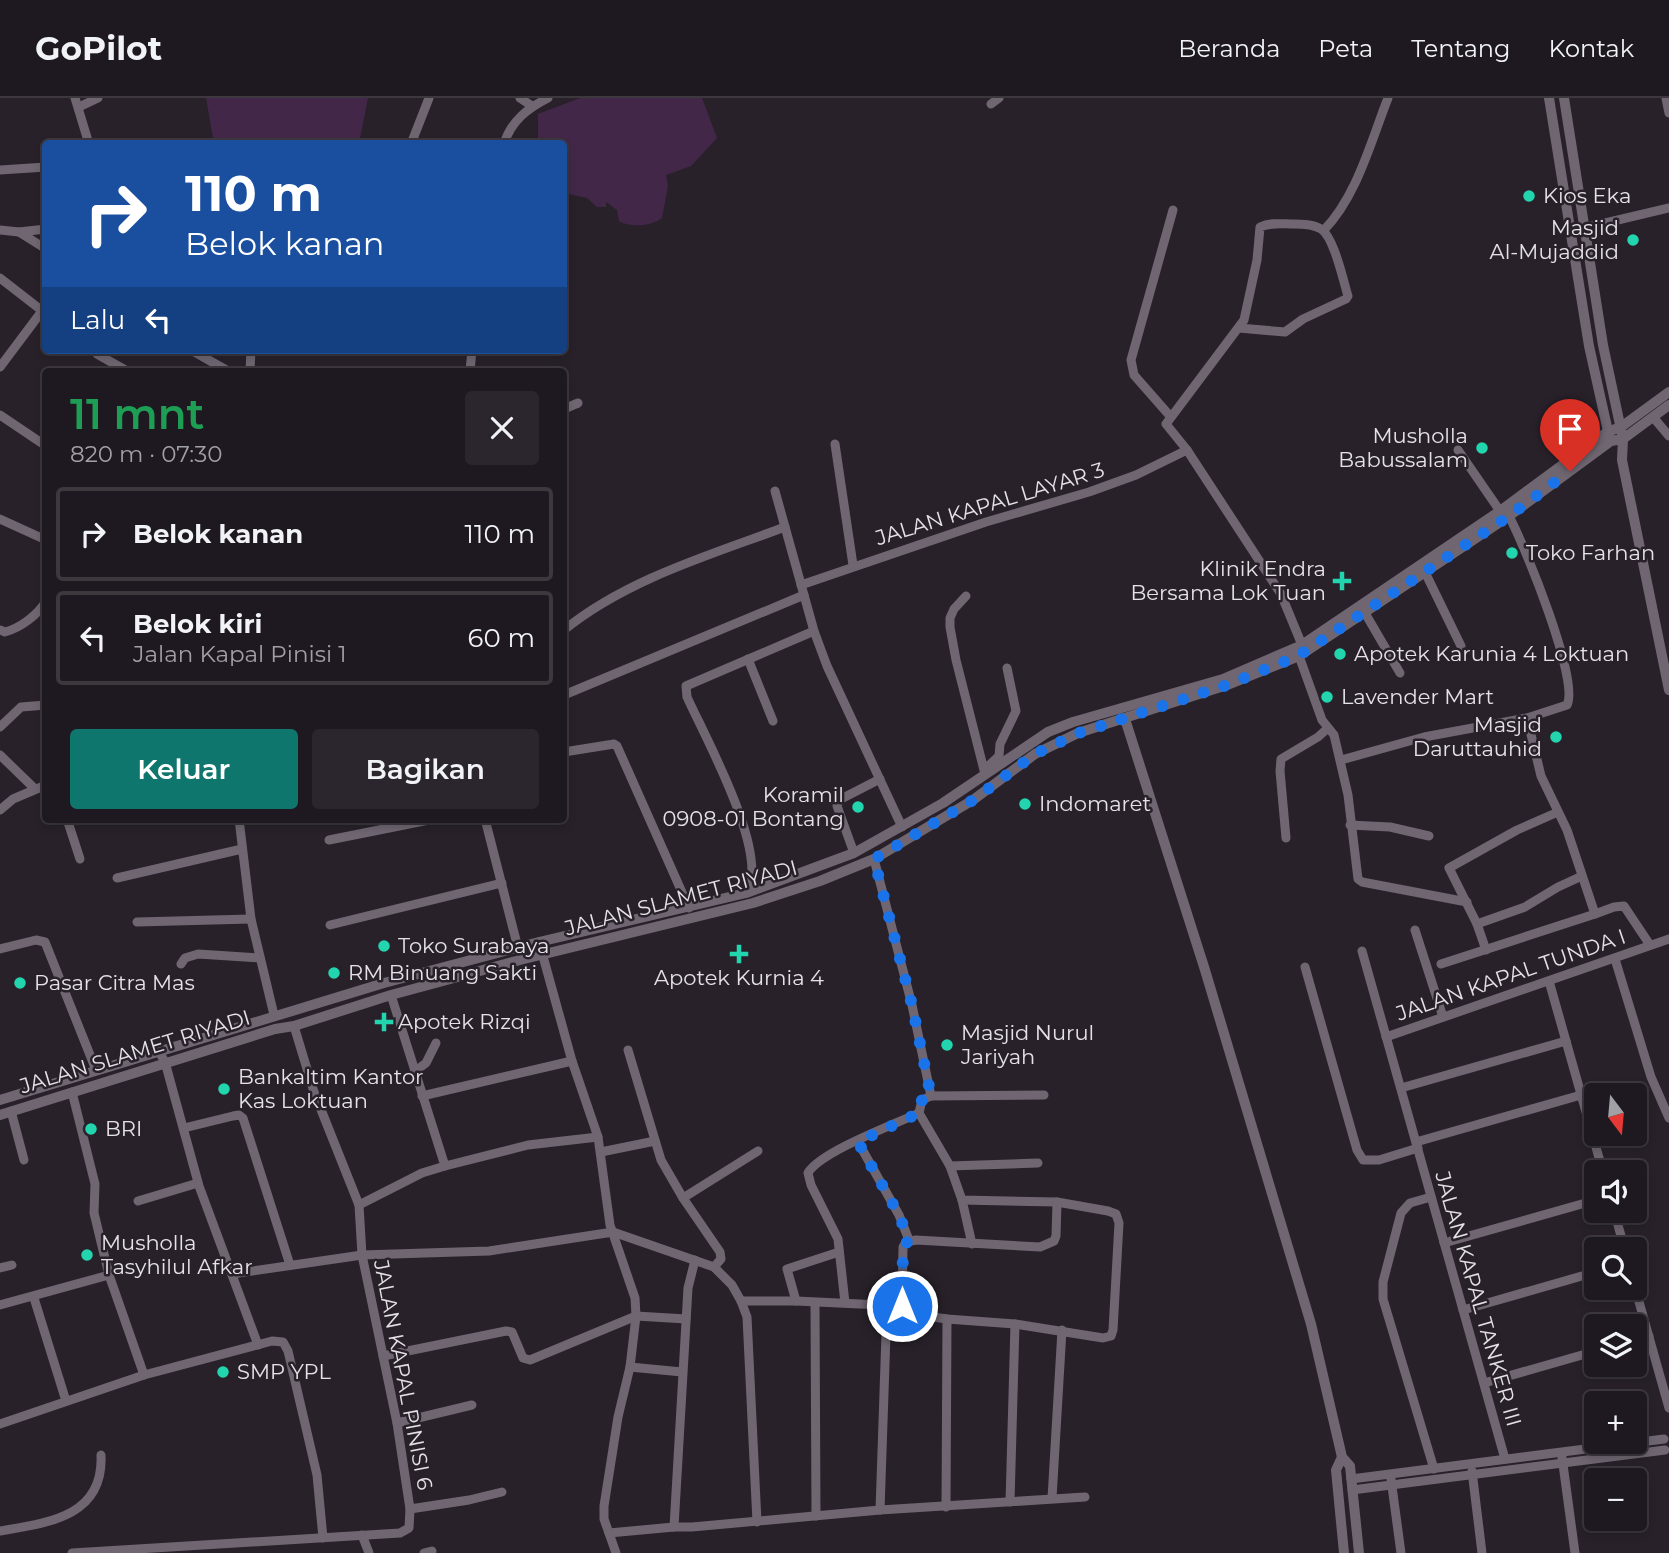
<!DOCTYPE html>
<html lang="id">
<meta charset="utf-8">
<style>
body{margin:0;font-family:Montserrat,sans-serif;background:#2b262d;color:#f1f3f6;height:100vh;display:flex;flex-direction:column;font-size:26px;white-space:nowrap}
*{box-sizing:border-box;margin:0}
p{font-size:23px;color:#a1a0a5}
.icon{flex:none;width:38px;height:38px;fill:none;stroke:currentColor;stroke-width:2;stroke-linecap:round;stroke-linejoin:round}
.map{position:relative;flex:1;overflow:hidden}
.drawer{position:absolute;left:42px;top:270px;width:525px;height:455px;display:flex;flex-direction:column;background:#1e1920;border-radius:7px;box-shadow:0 4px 10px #0003,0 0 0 2px #3c383e}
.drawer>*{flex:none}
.banner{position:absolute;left:42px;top:42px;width:525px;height:214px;border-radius:7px;box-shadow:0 4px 10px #0003,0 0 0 2px #3c383e;background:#1a4fa0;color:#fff;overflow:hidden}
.needle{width:46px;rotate:164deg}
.tools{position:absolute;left:1584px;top:985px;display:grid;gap:14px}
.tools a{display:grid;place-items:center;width:63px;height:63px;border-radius:7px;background:#1e1920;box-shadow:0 4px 10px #0003,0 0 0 2px #3c383e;font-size:35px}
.pin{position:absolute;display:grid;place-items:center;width:60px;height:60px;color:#fff;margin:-72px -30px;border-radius:50% 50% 50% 0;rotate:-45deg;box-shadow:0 0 7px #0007}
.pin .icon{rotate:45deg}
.me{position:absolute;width:77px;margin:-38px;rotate:0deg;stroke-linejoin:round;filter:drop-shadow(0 0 5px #0008)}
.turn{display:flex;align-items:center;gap:24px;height:147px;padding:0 28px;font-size:32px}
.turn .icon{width:91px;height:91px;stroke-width:2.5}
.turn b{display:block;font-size:49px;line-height:60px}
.then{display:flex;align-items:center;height:66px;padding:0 28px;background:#0003;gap:14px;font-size:26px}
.round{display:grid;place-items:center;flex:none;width:74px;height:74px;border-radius:7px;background:#2b262d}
.head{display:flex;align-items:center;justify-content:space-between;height:119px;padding:0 28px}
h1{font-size:42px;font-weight:600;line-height:52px;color:#1e9e55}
.cta{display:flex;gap:14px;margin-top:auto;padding:14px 28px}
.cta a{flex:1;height:80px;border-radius:7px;background:#0f766e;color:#fff;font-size:28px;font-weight:600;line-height:80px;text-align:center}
.cta a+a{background:#2b262d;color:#f1f3f6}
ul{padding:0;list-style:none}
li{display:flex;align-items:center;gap:21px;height:94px;margin:0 14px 10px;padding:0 14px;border:4px solid #3c383e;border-radius:7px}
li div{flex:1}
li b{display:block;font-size:26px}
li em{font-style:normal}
header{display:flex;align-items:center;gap:42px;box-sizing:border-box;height:98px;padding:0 35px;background:#1e1920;border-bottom:2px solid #3c383e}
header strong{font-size:33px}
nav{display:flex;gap:38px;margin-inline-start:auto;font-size:24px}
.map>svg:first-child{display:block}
.green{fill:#422749}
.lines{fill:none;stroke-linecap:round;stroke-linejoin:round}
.minor{stroke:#6f6671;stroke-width:9}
.tertiary{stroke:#6f6671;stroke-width:10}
.route{stroke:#1a73e8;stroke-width:12;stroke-dasharray:0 21.6}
.poi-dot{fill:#23d5af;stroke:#28212a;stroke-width:2.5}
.labels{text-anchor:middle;stroke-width:5;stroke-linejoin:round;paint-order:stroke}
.poi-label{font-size:21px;fill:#e6e1e7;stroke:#28212a;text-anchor:start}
.street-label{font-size:21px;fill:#e6e1e7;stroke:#28212a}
</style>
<header>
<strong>GoPilot</strong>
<nav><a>Beranda</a><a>Peta</a><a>Tentang</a><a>Kontak</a></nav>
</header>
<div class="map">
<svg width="1669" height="1455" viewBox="0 0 1669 1455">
<rect width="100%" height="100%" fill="#28212a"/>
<g class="green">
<polygon points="206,0 368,0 359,45 214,46"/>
<path d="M 580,0 L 702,0 L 717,40 L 691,68 L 666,77 L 668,88 L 662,120 C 652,128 630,130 619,123 L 617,112 L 606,104 L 606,109 L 597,109 L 587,100 L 564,95 L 564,46 L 538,45 L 538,16 Z"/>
</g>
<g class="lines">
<g class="minor">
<polyline points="75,0 89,46"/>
<polyline points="520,0 532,8"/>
<polyline points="1666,0 1669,15"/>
<polyline points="991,6 999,0"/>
<polyline points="79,9 98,0"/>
<polyline points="411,46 429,0"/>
<path d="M 504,46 C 511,23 528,10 548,0"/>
<polyline points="0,72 46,69"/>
<polyline points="1584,130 1669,110"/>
<polyline points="0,132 19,134 46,131"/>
<path d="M 1324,132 C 1357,98 1371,43 1388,0"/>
<polyline points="19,134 46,151"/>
<polyline points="0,180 45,215"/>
<path d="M 1239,230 L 1285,234 L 1303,221 L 1346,201 L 1348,198 C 1343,182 1334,139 1321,131 C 1313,126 1302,126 1294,126 C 1282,126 1271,124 1260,129 L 1257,162 L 1244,222 L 1166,326 L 1187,352 L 1281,496 L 1302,547"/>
<polyline points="95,252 97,256 127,273"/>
<polyline points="191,252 228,273"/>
<polyline points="0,269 42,213"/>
<polyline points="250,273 251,252"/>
<polyline points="470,273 472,252"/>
<polyline points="564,311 578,305"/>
<polyline points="0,317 46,348"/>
<polyline points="1170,318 1134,277 1131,262 1173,112"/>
<polyline points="1653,319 1669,338"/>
<polyline points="835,346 853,467"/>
<polyline points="1458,352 1500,413"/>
<polyline points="775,393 814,533 827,568 902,729"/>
<polyline points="0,421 46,442"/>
<polyline points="1422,468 1461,548"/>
<polyline points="801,487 986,424 1089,394 1136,377 1187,352"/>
<polyline points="966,498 954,511 950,520 950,529 956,562 985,676"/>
<polyline points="1365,515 1400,575"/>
<path d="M 0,532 L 5,534 C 20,530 38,517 46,503"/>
<path d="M 564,532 C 627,481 710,457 785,429"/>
<polyline points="1299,558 1322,622 1334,637 1348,697 1358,781 1362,784 1467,804"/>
<polyline points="748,561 773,623"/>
<polyline points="564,597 804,497"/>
<polyline points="1527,620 1541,678 1567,732 1595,816 1614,809 1624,808 1650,847"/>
<polyline points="0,629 21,609 46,607"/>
<polyline points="564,654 614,646 617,648 689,810"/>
<polyline points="0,657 35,691"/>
<path d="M 1341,662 L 1424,639 L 1527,620 L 1567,607 C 1580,583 1524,446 1509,418"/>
<polyline points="985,671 999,658 1000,646 1016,613 1007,570"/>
<polyline points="0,712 13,701 46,687"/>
<polyline points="67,721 80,761"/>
<polyline points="239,721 251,821 274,917"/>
<polyline points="485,721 518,850"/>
<polyline points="1350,727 1390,729 1429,738"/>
<polyline points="1286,740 1280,673 1281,661 1318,639 1328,630"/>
<polyline points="329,742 434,721"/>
<polyline points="854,755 837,708 839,702 880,681"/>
<polyline points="874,761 912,907 931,998"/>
<polyline points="117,780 242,751"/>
<path d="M 746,795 C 772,759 704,637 687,599 L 686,588 L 814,533"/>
<polyline points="137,824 251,821"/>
<polyline points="1477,826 1525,809 1558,789 1582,778"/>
<polyline points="330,827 502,785"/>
<polyline points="1415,832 1443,919"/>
<polyline points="539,844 572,963 598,1039 610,1127 635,1200 636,1218 630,1269 618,1319 604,1408 604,1421 616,1455"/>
<polyline points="0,851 36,842 45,844 96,972"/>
<polyline points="1486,852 1477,826 1449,770 1517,732 1558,714"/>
<polyline points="1362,853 1505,1361"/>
<polyline points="1615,861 1651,979 1669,1020"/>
<polyline points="181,866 185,860 198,856 260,860"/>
<polyline points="1441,866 1595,816"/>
<polyline points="1305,869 1357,1052 1363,1062 1379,1062 1418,1050"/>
<polyline points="1549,883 1603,1074"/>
<polyline points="1386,939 1669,841"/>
<polyline points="158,952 165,964 199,1088 258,1247"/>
<polyline points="628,952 661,1062 683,1100 720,1154 721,1161 714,1169"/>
<polyline points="414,974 426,965 436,945"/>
<polyline points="1401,990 1566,943"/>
<polyline points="72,994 95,1086 94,1115 109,1177 144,1277"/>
<polyline points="422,998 572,963"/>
<polyline points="11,1013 24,1062"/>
<polyline points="184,1030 233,1018 239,1017 243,1020 290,1167"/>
<polyline points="858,1044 899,1117 909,1142"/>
<polyline points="1416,1044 1581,997"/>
<polyline points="601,1054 655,1043"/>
<polyline points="445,1068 528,1047 598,1039"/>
<polyline points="950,1068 1038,1065"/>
<polyline points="1431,1099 1410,1105 1401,1115 1383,1184 1383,1201 1434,1371"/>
<polyline points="683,1100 758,1053"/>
<polyline points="962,1102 972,1146"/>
<polyline points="138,1103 198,1085"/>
<polyline points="359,1107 422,1075 445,1068 391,897"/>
<polyline points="1614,1113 1625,1152"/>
<polyline points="1444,1145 1596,1102"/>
<polyline points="0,1170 12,1167"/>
<polyline points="232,1176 362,1157 489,1153 613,1134 714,1169 732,1187 741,1203 747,1219 757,1424"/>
<polyline points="1634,1186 1669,1310"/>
<polyline points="34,1200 66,1303"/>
<polyline points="741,1203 796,1203 902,1208 919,1217 947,1221 1015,1226 1103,1240 1111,1238 1113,1232 1119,1125 1116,1116 1108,1113 1057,1104 962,1102 950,1068 919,1015 922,1002 931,998 1044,997"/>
<polyline points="796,1203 787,1171 839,1154"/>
<path d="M 845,1205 L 838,1141 L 811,1087 L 808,1075 C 820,1054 895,1026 919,1015"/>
<polyline points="815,1206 816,1418"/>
<polyline points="0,1207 109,1177"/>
<polyline points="902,1208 903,1149 906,1144 916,1142 1040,1149 1054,1143 1056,1138 1057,1104"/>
<polyline points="1463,1212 1596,1174"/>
<polyline points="1634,1242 1649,1238"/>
<polyline points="383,1258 506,1233 512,1234 523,1260 530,1262 636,1218 686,1221"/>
<polyline points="630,1269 682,1274"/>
<polyline points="1484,1285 1596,1253"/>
<polyline points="397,1325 472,1307"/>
<polyline points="0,1326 144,1277 272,1243 283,1244 288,1253 317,1377 323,1440"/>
<polyline points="1562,1359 1575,1455"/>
<polyline points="1472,1373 1482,1455"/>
<polyline points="1351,1381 1664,1341"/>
<polyline points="1391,1381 1401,1455"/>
<polyline points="1352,1392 1665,1352"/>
<polyline points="1052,1400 1062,1232"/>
<polyline points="1010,1404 1015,1226"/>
<polyline points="946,1409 947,1221"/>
<polyline points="410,1411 469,1402 502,1394"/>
<polyline points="880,1412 887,1207"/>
<polyline points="674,1429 692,1429 880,1412 1085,1399"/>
<path d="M 0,1433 C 47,1425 104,1419 101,1357"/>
<polyline points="609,1435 674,1429 688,1190 695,1162"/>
<polyline points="362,1437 369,1455"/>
<polyline points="72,1455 400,1435 409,1430 410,1411 397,1325 362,1157 359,1107 314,994 294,928"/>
<polyline points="424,1455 432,1453"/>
</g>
<g class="tertiary">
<polyline points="1549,0 1589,248 1609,338"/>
<polyline points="1564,0 1603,247 1623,341 1622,362 1669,592"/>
<polyline points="1125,621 1205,872 1311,1226 1342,1359 1350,1368 1359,1455"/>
<polyline points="0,1002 384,885 539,844 746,795 854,755 943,705 1048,634 1073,624 1223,581 1302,547 1500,413 1607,334 1621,329 1669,294"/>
<polyline points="0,1017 275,931 294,928 391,897 520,862 753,805 820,783 874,761 973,702 1035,656 1078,635 1227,587 1299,558 1509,418 1611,343 1623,341 1669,307"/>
<polyline points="1342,1359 1336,1372 1344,1455"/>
</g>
</g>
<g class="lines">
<polyline class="route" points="902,1208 903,1149 909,1142 899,1117 858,1044 919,1015 922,1002 931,998 912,907 874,761 973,702 1035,656 1079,635 1227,587 1298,558 1509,418 1570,373"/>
</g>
<g class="poi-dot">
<circle cx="1529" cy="98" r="7"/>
<circle cx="1633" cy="142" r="7"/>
<circle cx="1482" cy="350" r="7"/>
<circle cx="1512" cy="455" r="7"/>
<path d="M1338.5 472.5h7v7h7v7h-7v7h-7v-7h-7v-7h7z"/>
<circle cx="1340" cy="556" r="7"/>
<circle cx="1327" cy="599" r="7"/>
<circle cx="1556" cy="639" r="7"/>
<circle cx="1025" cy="706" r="7"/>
<circle cx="858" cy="709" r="7"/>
<circle cx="384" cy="848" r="7"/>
<path d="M735.5 845.5h7v7h7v7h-7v7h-7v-7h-7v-7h7z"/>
<circle cx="334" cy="875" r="7"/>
<circle cx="20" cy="885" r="7"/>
<path d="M380.5 913.5h7v7h7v7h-7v7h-7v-7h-7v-7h7z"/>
<circle cx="947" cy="947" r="7"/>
<circle cx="224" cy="991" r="7"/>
<circle cx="91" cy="1031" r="7"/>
<circle cx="87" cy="1157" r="7"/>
<circle cx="223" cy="1274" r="7"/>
</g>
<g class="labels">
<g class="poi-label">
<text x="1543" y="105">Kios Eka</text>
<text x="1619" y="137" text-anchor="end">Masjid<tspan x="1619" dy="24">Al-Mujaddid</tspan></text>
<text x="1468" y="345" text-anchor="end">Musholla<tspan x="1468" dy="24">Babussalam</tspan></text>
<text x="1526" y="462">Toko Farhan</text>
<text x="1326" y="478" text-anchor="end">Klinik Endra<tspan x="1326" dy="24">Bersama Lok Tuan</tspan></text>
<text x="1354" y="563">Apotek Karunia 4 Loktuan</text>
<text x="1341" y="606">Lavender Mart</text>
<text x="1542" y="634" text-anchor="end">Masjid<tspan x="1542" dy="24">Daruttauhid</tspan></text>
<text x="844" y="704" text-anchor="end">Koramil<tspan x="844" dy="24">0908-01 Bontang</tspan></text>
<text x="1039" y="713">Indomaret</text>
<text x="398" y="855">Toko Surabaya</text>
<text x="348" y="882">RM Binuang Sakti</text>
<text x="739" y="887" text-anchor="middle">Apotek Kurnia 4</text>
<text x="34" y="892">Pasar Citra Mas</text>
<text x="398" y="931">Apotek Rizqi</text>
<text x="961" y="942">Masjid Nurul<tspan x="961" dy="24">Jariyah</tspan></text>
<text x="238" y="986">Bankaltim Kantor<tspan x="238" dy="24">Kas Loktuan</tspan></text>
<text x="105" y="1038">BRI</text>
<text x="101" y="1152">Musholla<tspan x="101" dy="24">Tasyhilul Afkar</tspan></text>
<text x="237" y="1281">SMP YPL</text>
</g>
<g class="street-label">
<text transform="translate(990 406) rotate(-17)" y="7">JALAN KAPAL LAYAR 3</text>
<text transform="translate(681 800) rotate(-15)" y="7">JALAN SLAMET RIYADI</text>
<text transform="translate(1511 877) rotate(-19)" y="7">JALAN KAPAL TUNDA I</text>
<text transform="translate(135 954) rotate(-17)" y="7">JALAN SLAMET RIYADI</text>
<text transform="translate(1478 1201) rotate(74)" y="7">JALAN KAPAL TANKER III</text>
<text transform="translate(403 1277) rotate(79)" y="7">JALAN KAPAL PINISI 6</text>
</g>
</g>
</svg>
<div class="tools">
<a><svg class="needle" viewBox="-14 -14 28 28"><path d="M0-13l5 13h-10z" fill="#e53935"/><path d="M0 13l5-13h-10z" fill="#a1a0a5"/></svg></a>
<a><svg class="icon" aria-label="sound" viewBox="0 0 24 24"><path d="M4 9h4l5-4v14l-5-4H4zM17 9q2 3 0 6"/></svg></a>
<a><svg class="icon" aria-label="search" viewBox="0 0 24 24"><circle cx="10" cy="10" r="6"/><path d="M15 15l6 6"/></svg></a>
<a><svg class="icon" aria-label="layers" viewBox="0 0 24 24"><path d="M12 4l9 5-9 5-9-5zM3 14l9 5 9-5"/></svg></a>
<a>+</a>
<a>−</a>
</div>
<div class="pin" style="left:1570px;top:373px;background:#d93025"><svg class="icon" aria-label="arrive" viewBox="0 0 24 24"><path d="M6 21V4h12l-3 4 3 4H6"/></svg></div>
<svg class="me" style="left:902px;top:1208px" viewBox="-20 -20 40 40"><circle r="17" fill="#1a73e8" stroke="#fff" stroke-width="3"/><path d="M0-11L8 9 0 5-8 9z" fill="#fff"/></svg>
<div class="banner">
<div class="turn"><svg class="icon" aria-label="right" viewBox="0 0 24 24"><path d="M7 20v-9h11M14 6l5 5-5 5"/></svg><div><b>110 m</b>Belok kanan</div></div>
<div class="then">Lalu<svg class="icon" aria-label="left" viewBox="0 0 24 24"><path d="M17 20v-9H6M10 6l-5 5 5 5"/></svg></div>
</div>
<section class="drawer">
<div class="head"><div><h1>11 mnt</h1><p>820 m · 07:30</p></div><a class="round"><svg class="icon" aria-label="close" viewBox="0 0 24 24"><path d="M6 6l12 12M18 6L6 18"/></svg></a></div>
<ul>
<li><svg class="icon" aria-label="right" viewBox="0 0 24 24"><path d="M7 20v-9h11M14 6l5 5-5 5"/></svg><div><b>Belok kanan</b></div><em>110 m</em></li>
<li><svg class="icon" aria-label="left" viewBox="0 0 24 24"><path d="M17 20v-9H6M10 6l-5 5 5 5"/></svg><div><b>Belok kiri</b><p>Jalan Kapal Pinisi 1</p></div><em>60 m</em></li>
</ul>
<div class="cta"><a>Keluar</a><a>Bagikan</a></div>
</section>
</div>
